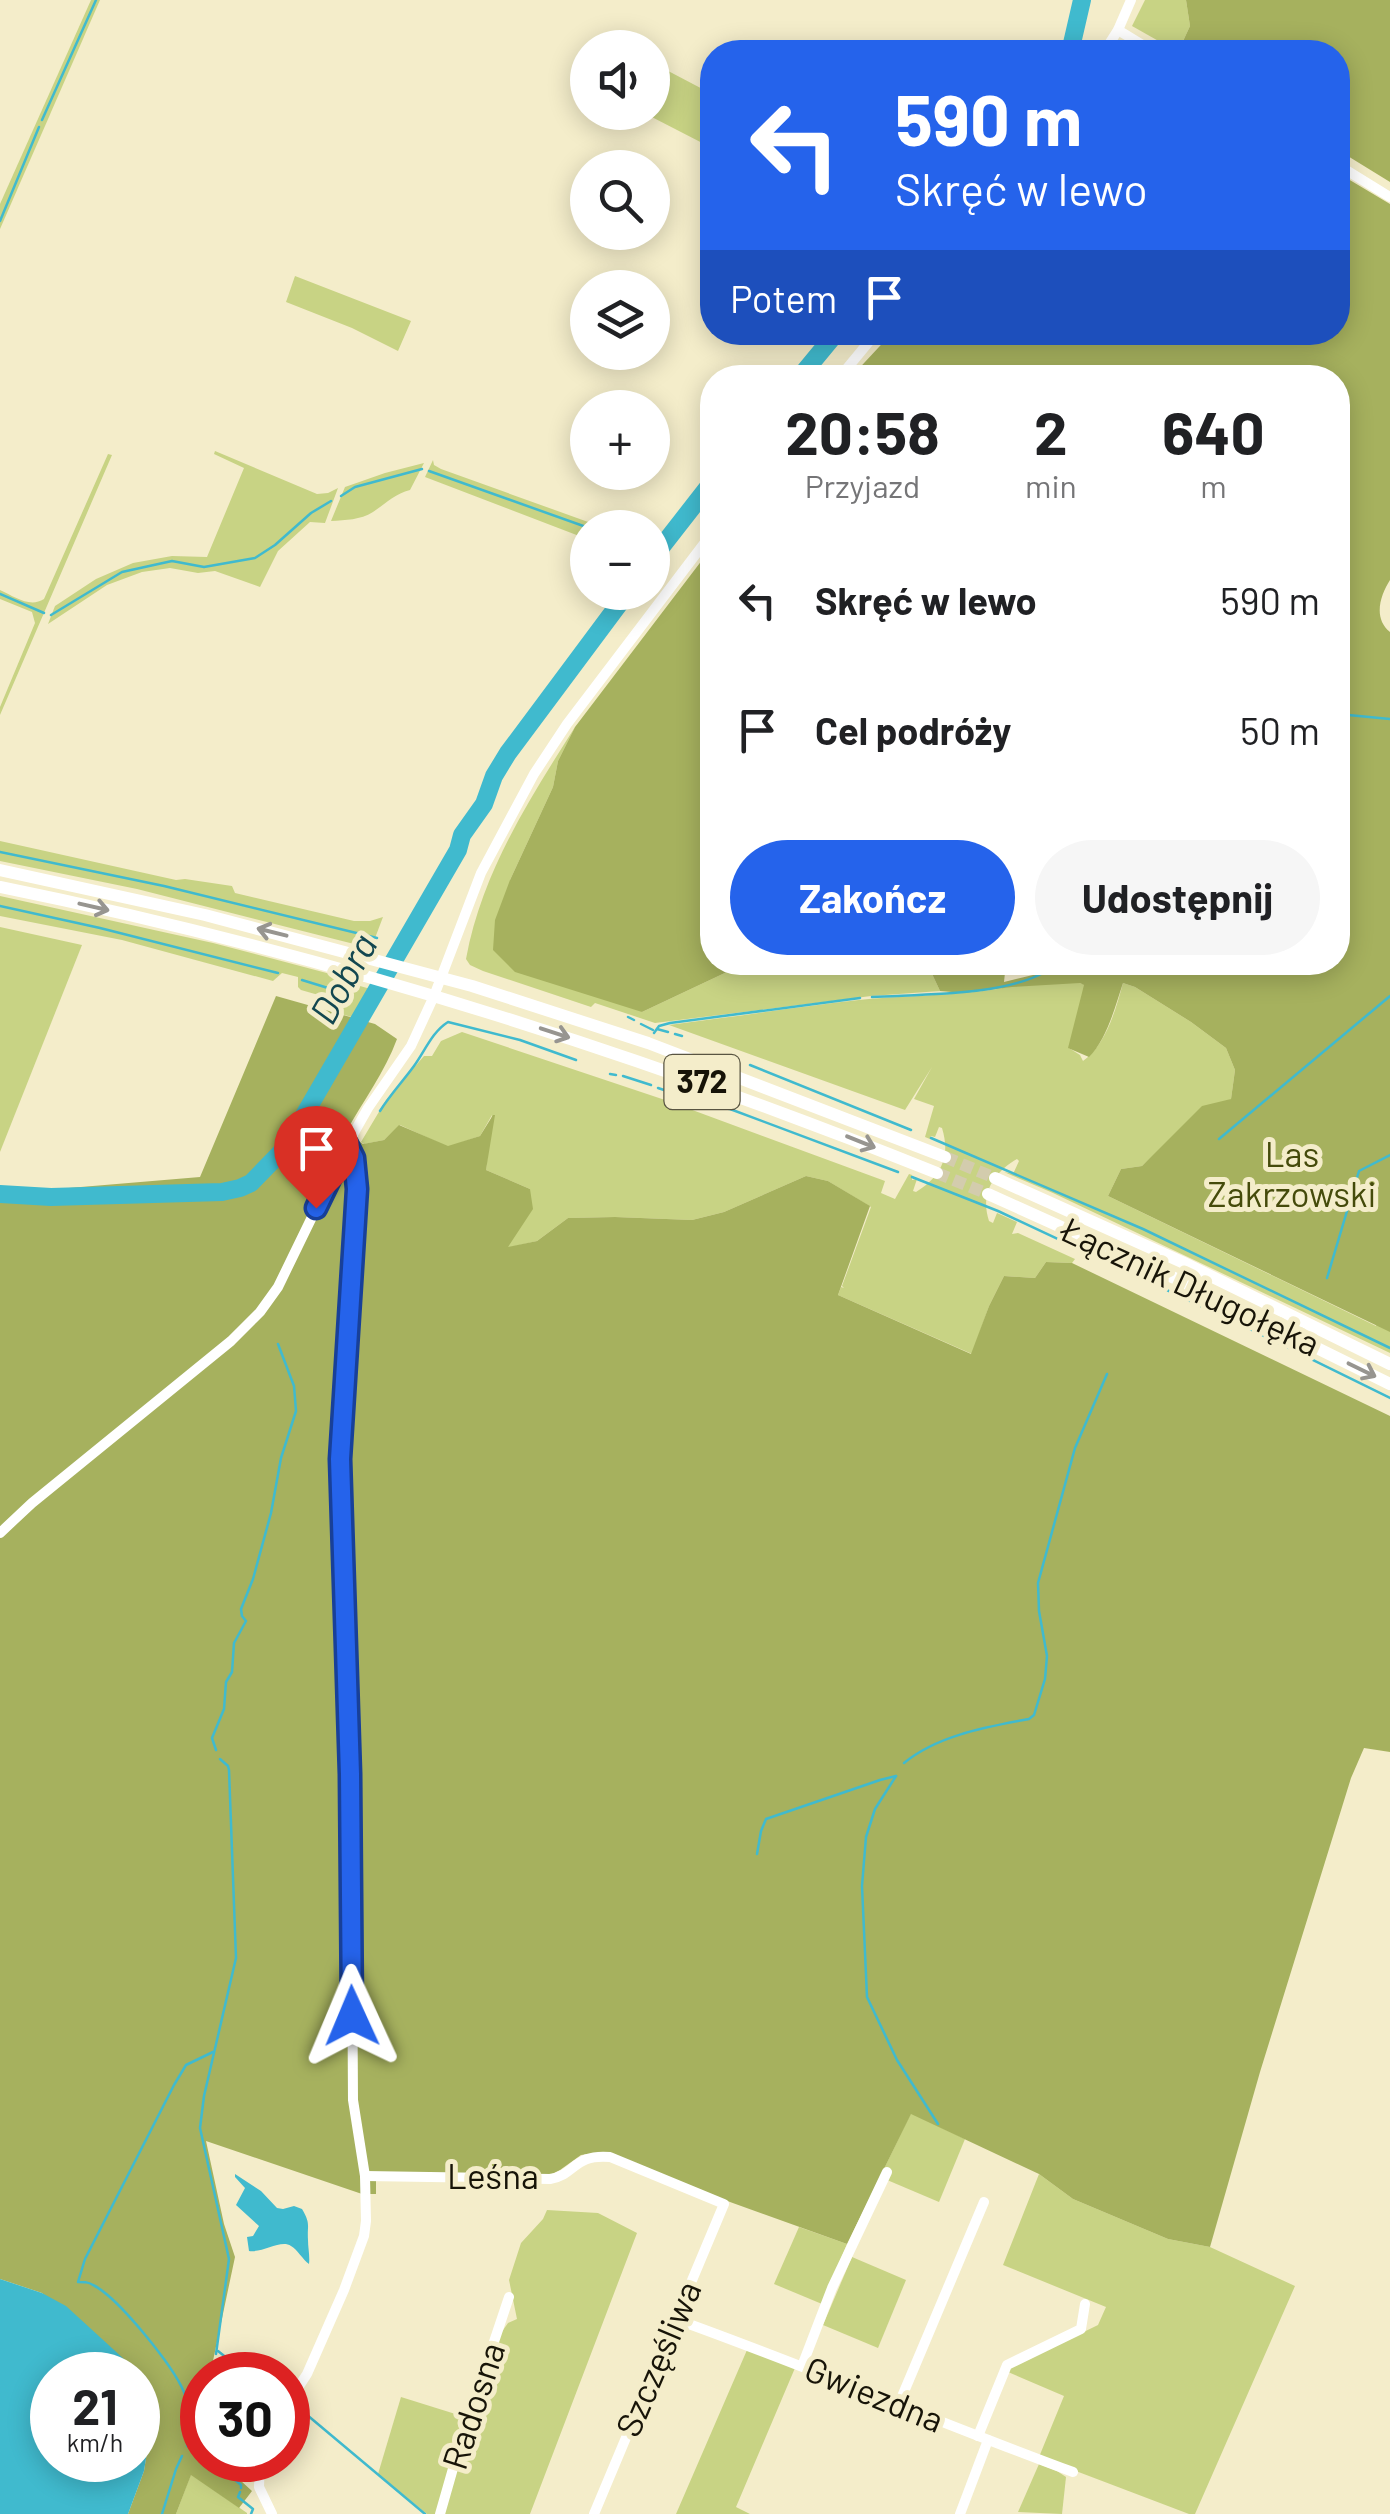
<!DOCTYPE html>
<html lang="pl">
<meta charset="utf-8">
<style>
body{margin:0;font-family:Barlow,sans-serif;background:#f6f6f6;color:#202124;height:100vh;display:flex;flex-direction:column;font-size:38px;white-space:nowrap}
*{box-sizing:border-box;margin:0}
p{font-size:32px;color:#757577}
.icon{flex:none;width:55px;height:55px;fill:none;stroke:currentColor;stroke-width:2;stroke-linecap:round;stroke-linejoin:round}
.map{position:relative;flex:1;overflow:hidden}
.sheet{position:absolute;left:700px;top:365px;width:650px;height:610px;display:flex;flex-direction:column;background:#fff;border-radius:40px;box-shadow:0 5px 25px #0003}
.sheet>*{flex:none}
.banner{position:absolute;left:700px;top:40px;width:650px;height:305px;border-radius:40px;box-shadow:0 5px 25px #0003;background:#2563eb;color:#fff;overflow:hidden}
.tools{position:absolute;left:570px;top:30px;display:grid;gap:20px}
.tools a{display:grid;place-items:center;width:100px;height:100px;border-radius:50%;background:#fff;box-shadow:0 5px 25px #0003;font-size:50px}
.speed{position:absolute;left:30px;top:2352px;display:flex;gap:20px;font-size:50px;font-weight:700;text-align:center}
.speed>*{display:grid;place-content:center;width:130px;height:130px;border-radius:50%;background:#fff;box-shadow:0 5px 25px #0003;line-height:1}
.speed small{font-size:25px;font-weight:400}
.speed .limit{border:15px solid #d22;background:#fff;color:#111}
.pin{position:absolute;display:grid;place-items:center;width:85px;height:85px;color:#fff;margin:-102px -42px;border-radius:50% 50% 50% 0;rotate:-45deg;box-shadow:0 0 10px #0007}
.pin .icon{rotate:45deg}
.me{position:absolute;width:110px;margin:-55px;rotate:359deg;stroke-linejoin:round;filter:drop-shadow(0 0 8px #0008)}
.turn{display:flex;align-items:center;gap:35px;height:210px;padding:0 30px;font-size:45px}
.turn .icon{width:130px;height:130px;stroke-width:2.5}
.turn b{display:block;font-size:70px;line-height:85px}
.then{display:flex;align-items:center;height:95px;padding:0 30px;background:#0003;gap:20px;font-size:38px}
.eta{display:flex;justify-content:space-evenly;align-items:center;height:170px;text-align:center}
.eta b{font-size:60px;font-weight:700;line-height:70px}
.action{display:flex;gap:20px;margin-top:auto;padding:20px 30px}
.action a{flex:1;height:115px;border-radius:60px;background:#2563eb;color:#fff;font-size:40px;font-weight:700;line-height:115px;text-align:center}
.action a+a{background:#f6f6f6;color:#202124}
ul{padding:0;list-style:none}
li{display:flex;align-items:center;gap:30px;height:130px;padding:0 30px}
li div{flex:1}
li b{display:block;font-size:38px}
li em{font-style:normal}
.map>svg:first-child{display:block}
.green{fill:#c8d384}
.forest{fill:#a6b15e}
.water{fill:#40bace;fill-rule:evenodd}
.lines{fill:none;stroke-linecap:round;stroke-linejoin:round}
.stream{stroke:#40bace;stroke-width:2.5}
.river{stroke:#40bace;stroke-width:18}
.major-tunnel{stroke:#d3ccad;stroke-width:12;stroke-dasharray:12 6;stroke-linecap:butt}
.minor{stroke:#fff;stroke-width:10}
.major{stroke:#fff;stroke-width:12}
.oneway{stroke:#979590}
.route-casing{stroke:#184099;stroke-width:25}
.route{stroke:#2563eb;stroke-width:18}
.labels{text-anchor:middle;stroke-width:10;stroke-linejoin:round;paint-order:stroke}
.shield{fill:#f4edca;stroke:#595542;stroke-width:2.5}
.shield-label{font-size:32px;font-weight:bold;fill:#171408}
.park-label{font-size:35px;fill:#454b0b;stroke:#f4edca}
.street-label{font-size:35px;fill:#171408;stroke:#f4edca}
.water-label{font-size:38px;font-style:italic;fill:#134750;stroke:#f4edca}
</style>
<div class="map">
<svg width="1390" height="2514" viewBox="0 0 1390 2514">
<rect width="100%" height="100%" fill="#f4edca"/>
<g class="green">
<polygon points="91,0 100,0 0,229 0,204"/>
<polygon points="1145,0 1186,0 1190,26 1178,52 1132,26"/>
<polygon points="653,63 712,94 712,148 644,113 652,112"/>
<polygon points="295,276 411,321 398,351 352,328 286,302"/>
<polygon points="215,451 317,494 328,493 338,488 325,523 310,522 278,551 260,587 215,571 198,573 170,568 142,572 107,585 48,624 55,606 96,579 133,563 172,556 207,557 244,468 214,454"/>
<path d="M 108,454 L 112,455 L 0,715 L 0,707 L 35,623 L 32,612 L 0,599 L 0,590 C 15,597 30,608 44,599 Z"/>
<polygon points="433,460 434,465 441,469 602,527 588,528 587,539 425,477"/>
<path d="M 424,463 L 410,490 C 395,494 386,503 373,512 C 360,520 346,520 331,521 L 345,487 L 385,473 Z"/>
<path d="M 575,727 L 558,761 L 553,787 L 510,880 L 642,1012 L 746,963 L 927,963 L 940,991 L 871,996 L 655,1023 L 595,1003 L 591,1007 L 483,971 L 470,965 L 466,959 C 482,872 529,800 575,727 Z"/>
<polygon points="0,841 176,880 185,879 232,886 235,893 354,921 370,921 383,917 372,946 358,945 137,889 0,861"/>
<polygon points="0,896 213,943 353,980 349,993 359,990 360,986 374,990 359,1019 341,1014 343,1002 301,990 298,987 298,977 282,973 273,981 122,940 0,916"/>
<polygon points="0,927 82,945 0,1152"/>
<path d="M 1034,981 L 1080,983 L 1085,985 L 1069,1048 L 1080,1055 L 1083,1061 C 1106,1045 1116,1009 1123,983 L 1135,987 L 1191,1022 L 1226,1048 L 1235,1070 L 1231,1099 L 1170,1140 L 1142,1166 L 1121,1169 L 1108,1196 L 1376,1326 L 1390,1237 L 1390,1353 L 1053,1193 L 1004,1172 L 1013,1174 L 1019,1161 L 1017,1159 C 993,1173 980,1194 989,1221 L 993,1223 L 997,1213 L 1017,1222 L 1012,1234 L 1018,1233 L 1075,1259 L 1072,1263 L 1046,1262 L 1035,1278 L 1004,1276 L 989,1306 L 972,1354 L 838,1295 L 841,1287 L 844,1288 L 842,1286 L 871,1207 L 828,1181 L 806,1176 L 724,1212 L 692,1220 L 615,1217 L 568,1218 L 537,1241 L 507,1248 L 530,1189 L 486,1170 L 492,1115 L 480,1136 L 448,1147 L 400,1125 L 384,1140 L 364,1144 L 361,1142 L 386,1100 L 424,1056 L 432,1056 L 441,1041 L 462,1032 L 668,1101 L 885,1181 L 881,1193 L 895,1199 L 909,1174 L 912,1175 L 912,1180 L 917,1179 L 913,1191 L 916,1192 C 941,1177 951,1157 942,1128 L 939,1127 L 935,1137 L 931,1136 L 930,1139 L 925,1137 L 934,1106 L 914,1099 L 932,1067 L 905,1110 L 669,1025 C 733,1017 796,1007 859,1000 C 918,994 977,997 1034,981 Z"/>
<polygon points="911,2113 965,2139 939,2202 880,2177"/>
<polygon points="1039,2174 1073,2199 1168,2239 1210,2247 1295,2286 1195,2514 1189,2514 1039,2457 1064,2396 1008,2372 1010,2368 1098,2325 1106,2307 1003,2265"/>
<polygon points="547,2210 598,2213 637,2233 530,2514 443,2514 473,2413 501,2333 508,2323 517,2319 509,2280 521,2243 543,2219"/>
<polygon points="799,2227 847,2244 822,2304 774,2284"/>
<polygon points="852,2257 906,2280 878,2348 823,2325"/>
<polygon points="747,2350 795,2368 736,2507 750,2514 676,2514"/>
<polygon points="401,2397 465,2417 436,2514 427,2514 378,2474"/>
<polygon points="1039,2464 1057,2471 1066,2477 1062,2514 1018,2512"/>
<polygon points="191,2474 247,2513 247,2514 176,2514"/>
</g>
<g class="forest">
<polygon points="1186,0 1390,0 1390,182 1338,150 1338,52 1178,52 1190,26"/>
<path d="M 1338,173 L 1390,204 L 1390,580 C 1380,596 1373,618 1390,632 L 1390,1332 L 1108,1196 L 1121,1169 L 1142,1166 L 1202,1106 L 1231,1099 L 1235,1070 L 1226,1048 L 1191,1022 L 1135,987 L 1123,983 C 1115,1007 1107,1039 1089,1057 L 1068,1048 L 1084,985 L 1080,983 L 1012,987 L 964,993 L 940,991 L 927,963 L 1006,963 L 1004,982 L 1033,975 L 1054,963 L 1338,962 L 1338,378 L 851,377 L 892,333 L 1338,332 Z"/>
<polygon points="712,547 712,962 746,963 642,1012 515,972 493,950 495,920 510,880 553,787 558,761 575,727"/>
<path d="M 276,996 L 375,1024 L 397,1039 C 385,1072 363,1101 346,1132 L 363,1144 L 384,1140 L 399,1125 L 448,1146 L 480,1136 L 493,1115 L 495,1115 L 486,1170 L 530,1189 L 533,1209 L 508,1247 L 537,1241 L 568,1218 L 615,1217 L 692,1220 L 724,1212 L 806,1176 L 828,1181 L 870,1206 L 838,1295 L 971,1354 L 989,1306 L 1004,1276 L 1035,1278 L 1046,1262 L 1072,1263 L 1390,1416 L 1390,1752 L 1364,1748 L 1351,1778 L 1260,2072 L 1210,2247 L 1168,2239 L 1073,2199 L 1039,2174 L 911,2114 L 847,2244 L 730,2202 L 659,2173 L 597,2153 L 581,2155 L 560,2170 L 548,2176 L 376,2173 L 376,2194 L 362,2194 L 206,2141 L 224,2224 L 235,2257 L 210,2375 L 202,2375 L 202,2409 L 195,2439 L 202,2446 L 202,2460 L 218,2460 L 252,2491 L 239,2508 L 191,2475 L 176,2514 L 128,2514 L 144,2471 L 151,2427 L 147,2404 L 137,2371 L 42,2293 L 0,2279 L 0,1187 L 57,1189 L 200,1177 Z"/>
</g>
<g class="water">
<path d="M 235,2174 L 261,2191 L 277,2208 L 283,2209 L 294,2206 L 302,2209 C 311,2224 307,2225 308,2240 C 308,2248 310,2256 309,2264 C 303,2260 297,2249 291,2246 C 281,2239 263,2253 249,2251 L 247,2237 L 253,2236 L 259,2226 L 236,2205 L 245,2188 L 235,2177 Z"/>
<path d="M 0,2279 L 42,2293 L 66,2306 L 137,2371 L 147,2405 L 151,2427 L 144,2471 L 128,2514 L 0,2514 ZM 52,2375 L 138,2375 L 138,2460 L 52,2460 Z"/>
</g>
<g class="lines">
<g class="stream">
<polyline points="42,120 96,0"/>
<polyline points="0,221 39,127"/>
<polyline points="429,471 589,528"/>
<polyline points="341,496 355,487 422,469"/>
<polyline points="652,551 657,553"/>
<polyline points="0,594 44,613"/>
<polyline points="51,615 122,572 172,561 204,567 255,558 275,545 311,513 331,501"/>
<polyline points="1338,714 1390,719"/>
<polyline points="0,852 164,886 377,938"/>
<polyline points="0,906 100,928 278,973"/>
<polyline points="1054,965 1057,962"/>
<polyline points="302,980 341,992 342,998"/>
<path d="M 872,997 C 922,994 1002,996 1045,972"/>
<polyline points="628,1017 634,1020"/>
<polyline points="641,1024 653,1030"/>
<polyline points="657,1029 668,1032"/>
<polyline points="654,1033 659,1026 670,1023 860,998"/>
<polyline points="675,1034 682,1036"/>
<polyline points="750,1065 911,1130"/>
<polyline points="610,1074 616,1075"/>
<polyline points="623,1076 651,1085"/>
<polyline points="658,1088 664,1090"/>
<polyline points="720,1108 730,1109 898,1172"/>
<path d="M 380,1111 C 390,1095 403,1081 414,1066 C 425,1051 432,1032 448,1022 L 520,1040 L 576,1060"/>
<polyline points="931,1138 1143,1229 1390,1348"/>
<polyline points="1219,1139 1390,996"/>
<polyline points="912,1177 998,1211 1250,1329 1390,1398"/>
<polyline points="1327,1278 1359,1171 1390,1155"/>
<polyline points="216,1750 212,1738 224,1709 226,1682 232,1672 234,1643 246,1621 242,1616 241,1609 253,1579 271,1513 281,1458 296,1411 294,1386 278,1344"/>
<path d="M 904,1763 C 938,1735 987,1727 1029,1719 L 1034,1715 L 1045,1679 L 1047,1656 L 1039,1611 L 1038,1583 L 1075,1448 L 1107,1374"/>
<polyline points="896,1776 875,1809 866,1837 862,1886 867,1997 897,2060 938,2124"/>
<polyline points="757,1854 761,1831 766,1819 880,1780 896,1776"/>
<polyline points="218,2351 248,2375"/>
<polyline points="216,2354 229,2259 200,2128 204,2096 236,1958 229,1770 228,1766 220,1759"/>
<polyline points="294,2404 425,2514"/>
<path d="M 187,2446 C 188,2430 190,2406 184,2392 C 173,2366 118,2297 93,2285 C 88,2282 85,2282 78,2282 L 85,2259 L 174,2085 L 186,2065 L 213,2052"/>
<polyline points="191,2446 202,2451"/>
<polyline points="212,2460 241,2485 241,2488"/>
<polyline points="240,2492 238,2497 253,2509 251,2514"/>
<polyline points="162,2514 176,2469 182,2456"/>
</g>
<g class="river">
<polyline points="1070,52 1082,0"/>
<polyline points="799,378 837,332"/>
<polyline points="652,559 712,482"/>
<polyline points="0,1194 51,1197 222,1192 240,1188 251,1183 285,1148 458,850 462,835 484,804 494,776 508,753 628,592"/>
</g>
<g class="major-tunnel">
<polyline points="945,1157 995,1178"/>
<polyline points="937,1173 988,1194"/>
</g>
<g class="minor">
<polyline points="1118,30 1154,52"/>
<polyline points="1104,52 1118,30 1131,0"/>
<polyline points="1338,165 1390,197"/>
<polyline points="839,378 877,332"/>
<polyline points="0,1533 32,1503 231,1341 260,1312 278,1287 347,1145 368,1108 411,1046 434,996 481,873 534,774 567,724 712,533"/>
<path d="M 365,2176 L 550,2179 C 577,2174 573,2154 610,2157 L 724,2204 L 594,2514"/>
<path d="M 675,2319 C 809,2367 940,2423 1073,2472"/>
<polyline points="802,2366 832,2288 887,2172"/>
<polyline points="288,2403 307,2374 344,2290 364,2236 366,2221 365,2176 353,2100 351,1773 340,1459 357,1189 352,1152 347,1145"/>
<polyline points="898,2406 984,2202"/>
<polyline points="978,2436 1007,2365 1081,2329 1085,2304"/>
<polyline points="260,2460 259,2487 272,2514"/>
<polyline points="440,2514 462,2437 509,2297"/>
<polyline points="960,2514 988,2440"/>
</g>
<g class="major">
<polyline points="0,870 205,915 472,986 648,1043 945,1157"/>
<path d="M 0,887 C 321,952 634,1051 937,1173"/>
<polyline points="995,1178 1182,1262 1390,1364"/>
<polyline points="988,1194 1181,1281 1390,1384"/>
</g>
</g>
<defs><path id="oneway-shaft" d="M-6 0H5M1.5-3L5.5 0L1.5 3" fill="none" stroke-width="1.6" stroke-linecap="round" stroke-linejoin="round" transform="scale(2.5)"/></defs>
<g class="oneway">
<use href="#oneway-shaft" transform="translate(94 907) rotate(13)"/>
<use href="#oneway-shaft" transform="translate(272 932) rotate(-166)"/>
<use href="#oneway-shaft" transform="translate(555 1033) rotate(18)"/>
<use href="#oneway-shaft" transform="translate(861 1142) rotate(22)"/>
<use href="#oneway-shaft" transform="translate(1362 1370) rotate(26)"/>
</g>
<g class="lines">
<g class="route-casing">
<polyline id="route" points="316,1208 347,1144 354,1158 357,1189 340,1459 350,1774 352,2016"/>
</g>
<use href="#route" class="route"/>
</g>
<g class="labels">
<rect class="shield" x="664.5" y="1055" width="75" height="54" rx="8"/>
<g class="shield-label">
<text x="702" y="1093">372</text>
</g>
<g class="park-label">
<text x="1292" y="1167">Las<tspan x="1292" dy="40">Zakrzowski</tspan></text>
</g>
<g class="street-label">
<text transform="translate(1190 1287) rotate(25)" y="12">Łącznik Długołęka</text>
<text x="493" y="2189">Leśna</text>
<text transform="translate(659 2359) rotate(-67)" y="12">Szczęśliwa</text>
<text transform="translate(874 2395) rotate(22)" y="12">Gwiezdna</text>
<text transform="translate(474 2406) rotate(-72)" y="12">Radosna</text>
</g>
<g class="water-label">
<text transform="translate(344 979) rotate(-61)" y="13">Dobra</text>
</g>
</g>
</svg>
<div class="tools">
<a><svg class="icon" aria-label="sound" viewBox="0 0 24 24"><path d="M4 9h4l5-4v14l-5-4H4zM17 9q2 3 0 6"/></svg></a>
<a><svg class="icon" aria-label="search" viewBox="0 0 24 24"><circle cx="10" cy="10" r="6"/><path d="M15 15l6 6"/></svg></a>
<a><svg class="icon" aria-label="layers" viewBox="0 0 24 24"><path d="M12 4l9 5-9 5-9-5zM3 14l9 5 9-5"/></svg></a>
<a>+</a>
<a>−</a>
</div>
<div class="speed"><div>21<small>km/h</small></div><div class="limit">30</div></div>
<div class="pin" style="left:316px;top:1208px;background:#d93025"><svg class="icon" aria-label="arrive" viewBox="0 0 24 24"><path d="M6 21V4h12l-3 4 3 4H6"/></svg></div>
<svg class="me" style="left:352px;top:2016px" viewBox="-20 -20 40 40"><path d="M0-17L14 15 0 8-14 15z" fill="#2563eb" stroke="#fff" stroke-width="4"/></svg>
<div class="banner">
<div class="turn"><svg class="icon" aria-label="left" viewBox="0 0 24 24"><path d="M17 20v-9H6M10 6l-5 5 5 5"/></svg><div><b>590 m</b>Skręć w lewo</div></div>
<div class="then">Potem<svg class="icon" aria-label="arrive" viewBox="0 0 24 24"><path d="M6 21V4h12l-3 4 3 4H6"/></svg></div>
</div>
<section class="sheet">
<div class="eta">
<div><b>20:58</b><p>Przyjazd</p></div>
<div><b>2</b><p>min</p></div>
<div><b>640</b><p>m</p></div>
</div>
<ul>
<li><svg class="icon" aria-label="left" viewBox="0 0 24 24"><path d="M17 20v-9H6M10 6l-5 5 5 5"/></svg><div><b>Skręć w lewo</b></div><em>590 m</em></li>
<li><svg class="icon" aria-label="arrive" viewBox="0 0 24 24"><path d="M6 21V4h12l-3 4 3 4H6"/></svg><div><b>Cel podróży</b></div><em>50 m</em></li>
</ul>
<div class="action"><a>Zakończ</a><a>Udostępnij</a></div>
</section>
</div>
